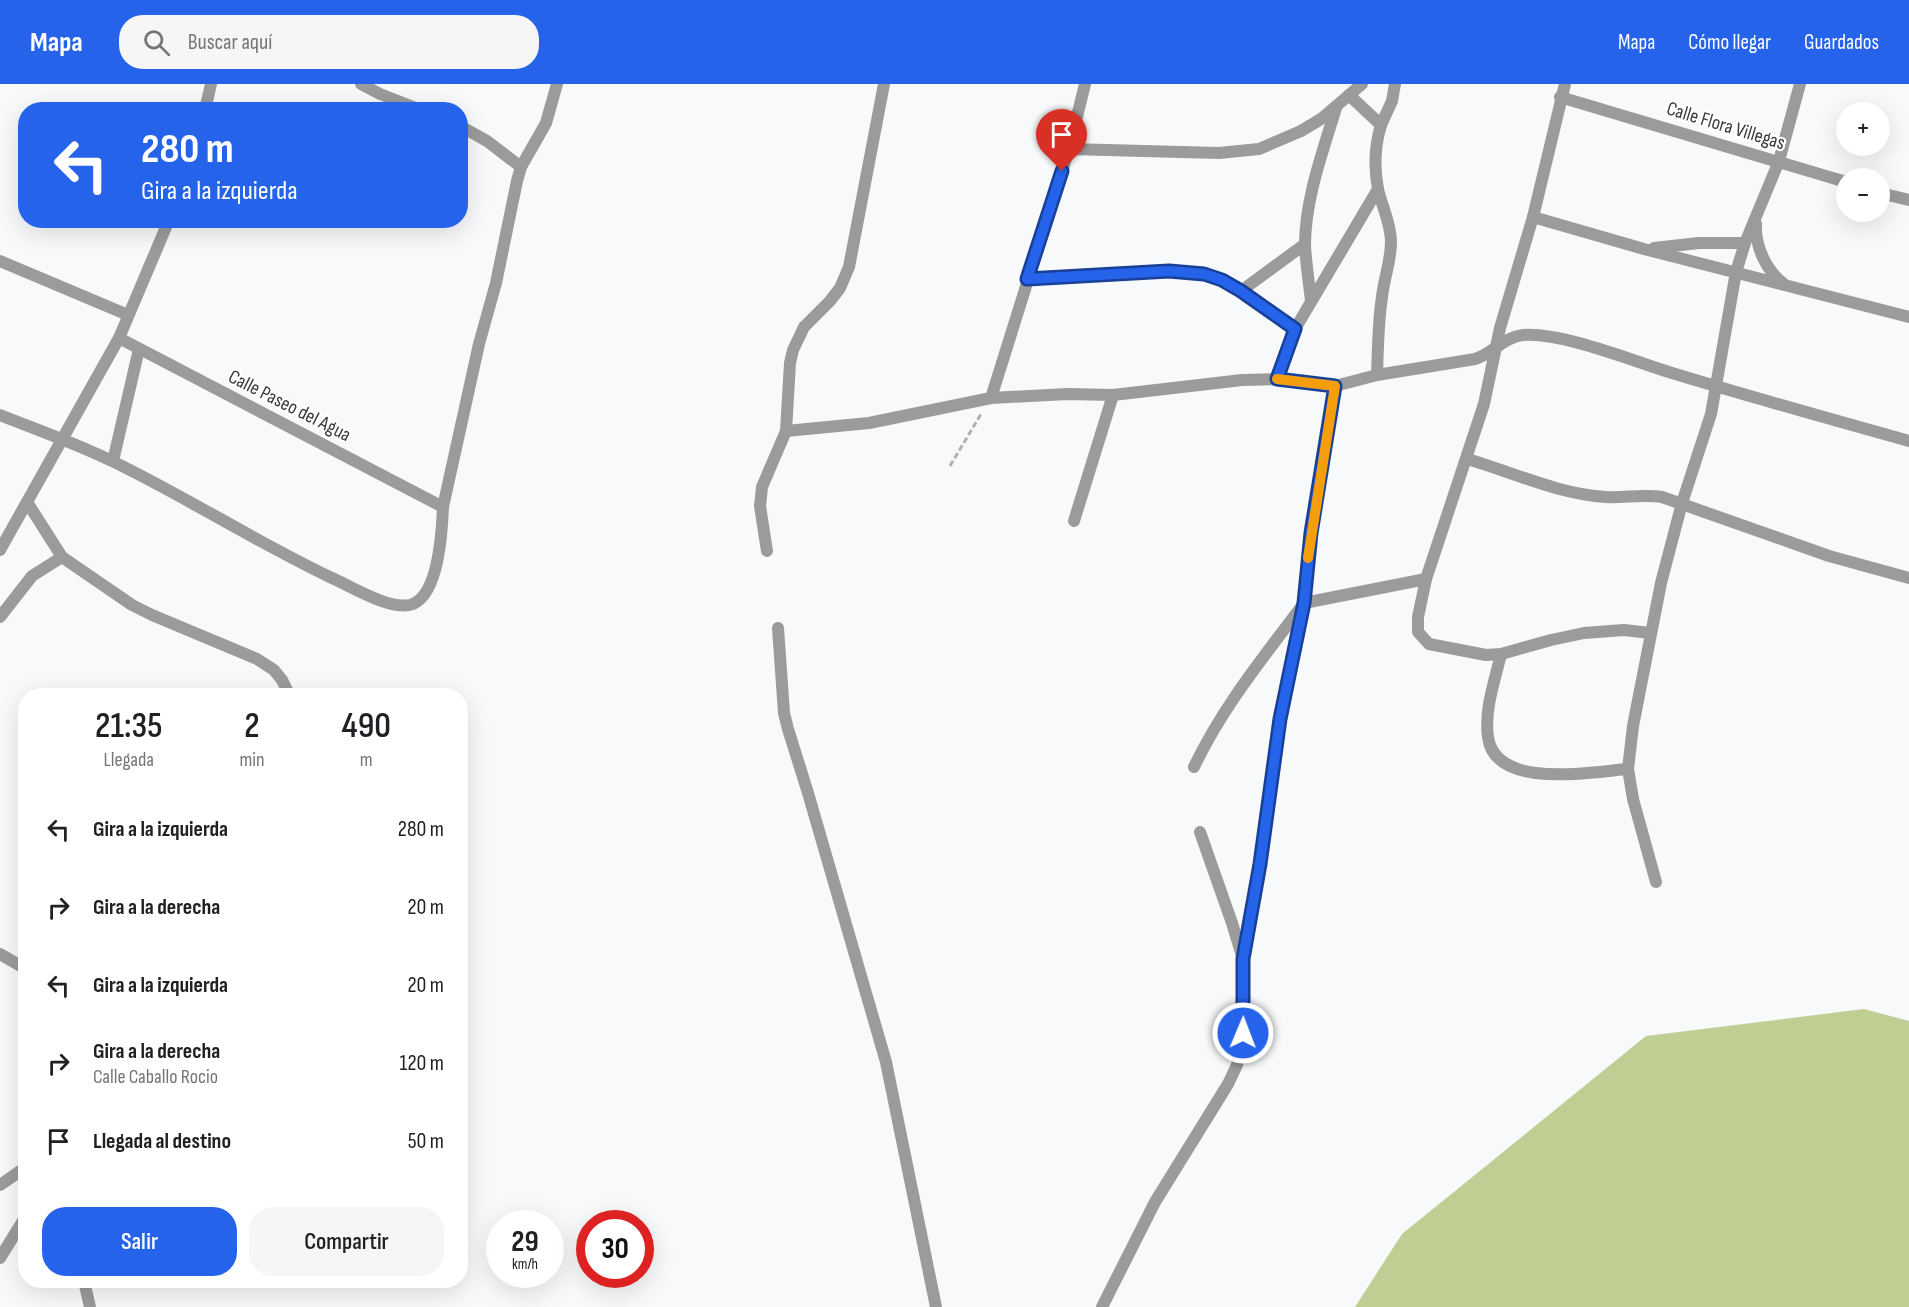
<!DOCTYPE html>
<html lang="es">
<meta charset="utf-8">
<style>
body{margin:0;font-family:"Sofia Sans Condensed",sans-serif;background:#f6f6f6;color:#202124;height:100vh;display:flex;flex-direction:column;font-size:22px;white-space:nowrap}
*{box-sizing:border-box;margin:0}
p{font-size:20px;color:#757577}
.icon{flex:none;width:33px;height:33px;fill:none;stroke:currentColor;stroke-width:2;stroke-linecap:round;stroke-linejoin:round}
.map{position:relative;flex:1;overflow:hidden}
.details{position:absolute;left:18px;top:604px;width:450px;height:600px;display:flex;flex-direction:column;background:#fff;border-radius:24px;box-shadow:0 6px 24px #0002}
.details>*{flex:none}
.top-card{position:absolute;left:18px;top:18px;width:450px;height:126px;border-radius:24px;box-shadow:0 6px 24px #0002;background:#2563eb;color:#fff;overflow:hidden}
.fabs{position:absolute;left:1836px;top:18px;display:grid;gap:12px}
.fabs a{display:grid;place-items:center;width:54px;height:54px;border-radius:50%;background:#fff;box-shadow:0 6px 24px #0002;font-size:30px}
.speed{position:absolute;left:486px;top:1126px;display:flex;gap:12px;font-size:30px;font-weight:700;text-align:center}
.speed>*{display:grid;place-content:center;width:78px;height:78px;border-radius:50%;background:#fff;box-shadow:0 6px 24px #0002;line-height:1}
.speed small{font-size:15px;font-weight:400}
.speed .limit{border:9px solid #d22;background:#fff;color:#111}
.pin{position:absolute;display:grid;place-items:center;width:51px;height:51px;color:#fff;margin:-62px -26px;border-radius:50% 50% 50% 0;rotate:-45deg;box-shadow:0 0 6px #0007}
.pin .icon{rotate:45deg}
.me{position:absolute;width:66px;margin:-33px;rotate:1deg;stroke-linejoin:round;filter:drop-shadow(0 0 4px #0008)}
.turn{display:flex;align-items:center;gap:21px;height:126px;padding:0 24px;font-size:27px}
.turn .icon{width:78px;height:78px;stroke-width:2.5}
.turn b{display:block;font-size:42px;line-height:51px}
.eta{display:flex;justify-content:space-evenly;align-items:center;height:102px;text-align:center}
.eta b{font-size:36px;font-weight:600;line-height:42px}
.primary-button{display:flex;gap:12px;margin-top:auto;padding:12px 24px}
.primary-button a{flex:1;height:69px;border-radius:24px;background:#2563eb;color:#fff;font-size:24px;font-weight:600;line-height:69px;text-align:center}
.primary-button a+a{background:#f6f6f6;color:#202124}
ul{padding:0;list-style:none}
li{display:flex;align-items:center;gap:18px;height:78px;padding:0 24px}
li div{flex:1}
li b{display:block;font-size:22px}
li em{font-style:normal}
header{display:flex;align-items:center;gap:36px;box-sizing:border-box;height:84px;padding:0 30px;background:#2563eb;color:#fff}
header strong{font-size:28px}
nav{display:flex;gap:33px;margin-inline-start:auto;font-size:21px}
.search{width:420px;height:54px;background:#f6f6f6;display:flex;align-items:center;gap:15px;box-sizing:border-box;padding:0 21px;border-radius:24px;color:#757577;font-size:22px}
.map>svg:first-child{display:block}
.green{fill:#bfcf93}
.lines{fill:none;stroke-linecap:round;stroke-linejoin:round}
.path{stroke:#b0b1b1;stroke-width:3;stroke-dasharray:6 3;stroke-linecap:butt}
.minor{stroke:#9c9b9b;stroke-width:12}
.route-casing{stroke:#184099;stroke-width:15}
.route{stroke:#2563eb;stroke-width:10}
.slow{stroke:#f59e0b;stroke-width:10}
.labels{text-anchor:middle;stroke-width:4.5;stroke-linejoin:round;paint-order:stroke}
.street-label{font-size:20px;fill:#3a3b3b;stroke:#fff}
</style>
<header>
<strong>Mapa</strong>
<div class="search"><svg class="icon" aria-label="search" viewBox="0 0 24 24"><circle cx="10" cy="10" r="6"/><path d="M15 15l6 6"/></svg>Buscar aquí</div>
<nav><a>Mapa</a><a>Cómo llegar</a><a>Guardados</a></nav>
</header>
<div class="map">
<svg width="1909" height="1223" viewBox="0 0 1909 1223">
<rect width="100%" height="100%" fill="#f8f9fa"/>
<polygon class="green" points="1864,925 1909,937 1909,1223 1355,1223 1402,1150 1646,952"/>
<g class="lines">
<polyline class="path" points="950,382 981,330"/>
<g class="minor">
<polyline points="361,0 380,10 421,26"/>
<polyline points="1565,0 1533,133 1500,244 1484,320 1426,495 1418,533 1418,548 1429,560 1486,571 1501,570 1551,556 1584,549 1624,546 1650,549"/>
<path d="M 1349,11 L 1381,41 C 1375,61 1374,84 1378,105 C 1382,123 1391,139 1391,158 C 1391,177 1384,194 1382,213 C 1378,238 1378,265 1377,291"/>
<polyline points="1560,13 1846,98"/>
<polyline points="205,26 211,0"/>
<polyline points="1381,41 1392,17 1395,0"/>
<polyline points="460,42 487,57 521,83"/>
<polyline points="1069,65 1219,69 1259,65 1301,47 1321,35 1362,0"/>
<polyline points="1880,109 1909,116"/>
<polyline points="1533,133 1644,165 1909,233"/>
<path d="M 1756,140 C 1755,162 1766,187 1784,200"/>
<polyline points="1654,164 1699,159 1745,159"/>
<polyline points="0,177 128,231"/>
<polyline points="1027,195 1169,187 1204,190 1222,196 1241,207 1295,245"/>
<polyline points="1241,207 1305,160"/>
<path d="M 1311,217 C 1309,199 1306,180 1305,161 C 1305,115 1323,67 1336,24"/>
<polyline points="119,254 443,423"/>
<polyline points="1277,295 1295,245 1378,105"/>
<polyline points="991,314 1069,65 1085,0"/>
<path d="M 0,331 C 38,346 78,360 114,378 C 188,414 258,459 332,494 C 352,503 392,528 413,520 C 439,509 442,447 443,423 L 479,260 L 496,199 L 517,97 L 521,83 L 546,39 L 557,0"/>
<path d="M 786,347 L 869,339 L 991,314 L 1068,310 L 1113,311 L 1242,296 L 1277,295 L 1335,302 L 1377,291 L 1475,275 C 1492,270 1504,253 1523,251 C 1562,248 1633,277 1672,289 C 1751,313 1830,335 1909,357"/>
<path d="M 1467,375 C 1512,388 1558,410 1606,413 C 1624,414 1643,410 1662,413 L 1829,472 L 1909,494"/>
<polyline points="113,377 139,265"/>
<polyline points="27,418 62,473 132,521 152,531 257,575 274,586 282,596 290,612"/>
<polyline points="1074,437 1113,311"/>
<polyline points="0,466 119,254 169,136"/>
<polyline points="767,467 760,422 762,403 786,347 790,279 793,266 804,243 830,217 840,204 849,183 884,0"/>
<polyline points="0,533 32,492 62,473"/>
<polyline points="778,544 784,629 788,645 808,709 886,978 936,1223"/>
<path d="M 1501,570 C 1495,596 1484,626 1488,653 C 1495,706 1590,688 1628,685"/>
<path d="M 1194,683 C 1223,622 1264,573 1304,519 L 1426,495"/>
<polyline points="1200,748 1232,839 1242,872"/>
<polyline points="1656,798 1633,715 1628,685 1633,642 1661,499 1682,419 1711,330 1736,188 1745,159 1779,77 1800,0"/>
<polyline points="0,870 26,885"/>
<polyline points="0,1101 26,1083"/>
<polyline points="0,1174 26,1132"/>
<polyline points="84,1197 90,1223"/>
<polyline points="1102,1223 1155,1118 1228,1000 1237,981 1242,961 1244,937 1243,875 1260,779 1280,635 1304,519 1311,449 1335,302"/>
</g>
</g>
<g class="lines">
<g class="route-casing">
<polyline id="route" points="1062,87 1027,195 1169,187 1204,190 1222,196 1241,207 1295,245 1277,295 1335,302 1311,449 1304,519 1280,635 1260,780 1243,875 1243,949"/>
</g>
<use href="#route" class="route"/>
<polyline class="slow" points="1277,295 1335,302 1308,474"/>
</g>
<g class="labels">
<g class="street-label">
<text transform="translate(1726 41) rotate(17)" y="7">Calle Flora Villegas</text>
<text transform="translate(290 321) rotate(27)" y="7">Calle Paseo del Agua</text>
</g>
</g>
</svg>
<div class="fabs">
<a>+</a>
<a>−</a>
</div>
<div class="speed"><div>29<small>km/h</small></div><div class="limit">30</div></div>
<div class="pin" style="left:1062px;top:87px;background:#d93025"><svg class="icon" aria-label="arrive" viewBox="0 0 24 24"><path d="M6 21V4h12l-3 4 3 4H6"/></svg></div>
<svg class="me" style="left:1243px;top:949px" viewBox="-20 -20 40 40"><circle r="17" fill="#2563eb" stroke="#fff" stroke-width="3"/><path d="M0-11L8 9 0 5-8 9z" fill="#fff"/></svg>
<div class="top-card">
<div class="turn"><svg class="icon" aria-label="left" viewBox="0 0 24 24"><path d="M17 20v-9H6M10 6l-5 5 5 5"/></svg><div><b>280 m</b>Gira a la izquierda</div></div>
</div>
<section class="details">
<div class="eta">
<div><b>21:35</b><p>Llegada</p></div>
<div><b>2</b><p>min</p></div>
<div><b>490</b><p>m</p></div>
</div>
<ul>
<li><svg class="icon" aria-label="left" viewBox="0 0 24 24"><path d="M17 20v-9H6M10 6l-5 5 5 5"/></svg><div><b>Gira a la izquierda</b></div><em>280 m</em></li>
<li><svg class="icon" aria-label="right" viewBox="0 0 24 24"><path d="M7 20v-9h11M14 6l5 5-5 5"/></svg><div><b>Gira a la derecha</b></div><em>20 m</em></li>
<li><svg class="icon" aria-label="left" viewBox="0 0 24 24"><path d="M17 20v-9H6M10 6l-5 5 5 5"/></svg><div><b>Gira a la izquierda</b></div><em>20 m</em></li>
<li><svg class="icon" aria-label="right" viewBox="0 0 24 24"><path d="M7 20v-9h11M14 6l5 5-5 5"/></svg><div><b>Gira a la derecha</b><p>Calle Caballo Rocio</p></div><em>120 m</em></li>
<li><svg class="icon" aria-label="arrive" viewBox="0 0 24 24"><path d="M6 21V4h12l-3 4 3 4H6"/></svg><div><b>Llegada al destino</b></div><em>50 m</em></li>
</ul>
<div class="primary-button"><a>Salir</a><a>Compartir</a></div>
</section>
</div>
